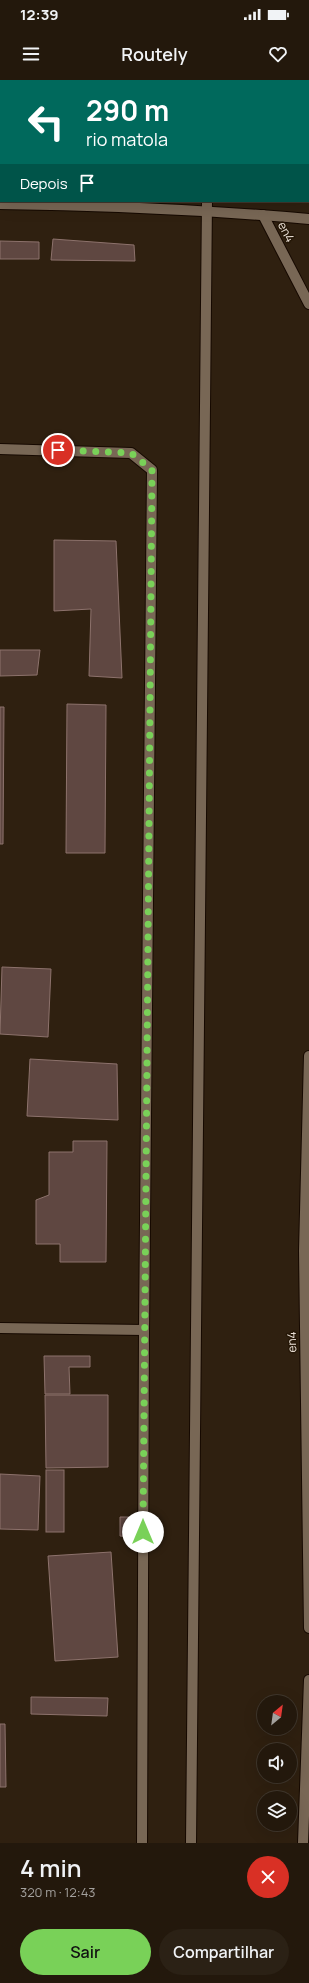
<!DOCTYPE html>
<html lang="pt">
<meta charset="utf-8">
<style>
body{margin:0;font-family:Manrope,sans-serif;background:#2b2115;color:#f1f3f6;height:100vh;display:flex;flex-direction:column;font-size:15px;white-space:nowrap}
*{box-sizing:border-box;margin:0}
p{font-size:13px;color:#a3a09d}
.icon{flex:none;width:22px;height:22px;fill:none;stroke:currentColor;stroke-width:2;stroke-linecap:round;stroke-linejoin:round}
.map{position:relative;height:1763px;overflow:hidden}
.details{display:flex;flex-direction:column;background:#23180c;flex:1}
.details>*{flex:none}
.top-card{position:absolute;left:0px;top:0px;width:309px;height:122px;box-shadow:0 4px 16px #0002,0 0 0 1px #40372d;background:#00695c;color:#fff;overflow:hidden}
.needle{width:26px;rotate:29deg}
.tools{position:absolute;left:257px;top:1615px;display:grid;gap:8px}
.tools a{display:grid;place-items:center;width:40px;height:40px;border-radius:50%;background:#23180c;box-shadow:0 4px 16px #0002,0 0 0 1px #40372d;font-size:20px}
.pin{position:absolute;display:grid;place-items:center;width:34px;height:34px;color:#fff;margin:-17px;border:2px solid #fff;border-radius:50%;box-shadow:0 1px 4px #0007}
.me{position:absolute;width:44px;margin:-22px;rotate:0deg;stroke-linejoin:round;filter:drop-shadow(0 0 3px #0008)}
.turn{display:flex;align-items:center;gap:14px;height:84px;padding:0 20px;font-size:18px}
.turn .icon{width:52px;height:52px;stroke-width:2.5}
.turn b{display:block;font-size:28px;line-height:34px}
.then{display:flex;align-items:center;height:38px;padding:0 20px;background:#0003;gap:8px;font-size:15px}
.round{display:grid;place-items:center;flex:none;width:42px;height:42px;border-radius:21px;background:#2b2115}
.overview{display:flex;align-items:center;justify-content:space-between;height:68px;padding:0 20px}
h1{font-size:24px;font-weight:600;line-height:30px}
.cta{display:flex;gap:8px;margin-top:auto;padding:8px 20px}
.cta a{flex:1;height:46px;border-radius:24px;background:#79d158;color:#111;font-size:16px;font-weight:600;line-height:46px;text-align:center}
.cta a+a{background:#2b2115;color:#f1f3f6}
.status{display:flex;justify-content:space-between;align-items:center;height:28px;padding:0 20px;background:#23180c;direction:ltr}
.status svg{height:11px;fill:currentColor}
header{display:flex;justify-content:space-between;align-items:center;height:52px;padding:0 20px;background:#23180c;font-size:18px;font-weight:600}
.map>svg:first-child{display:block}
.building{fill:#5f4741;stroke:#8d726c}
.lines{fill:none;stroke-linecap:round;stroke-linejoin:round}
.minor-casing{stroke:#160900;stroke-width:12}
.minor{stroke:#786755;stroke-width:10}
.route{stroke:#79d158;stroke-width:7;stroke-dasharray:0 12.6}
.labels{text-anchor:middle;stroke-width:3;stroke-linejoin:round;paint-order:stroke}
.street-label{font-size:12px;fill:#ebe1d7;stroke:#251707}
</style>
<div class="status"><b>12:39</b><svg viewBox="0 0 49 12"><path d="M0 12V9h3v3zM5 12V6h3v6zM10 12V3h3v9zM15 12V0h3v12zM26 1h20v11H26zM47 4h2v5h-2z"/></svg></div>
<header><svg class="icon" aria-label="menu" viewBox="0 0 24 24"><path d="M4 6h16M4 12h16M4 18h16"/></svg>Routely<svg class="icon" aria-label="heart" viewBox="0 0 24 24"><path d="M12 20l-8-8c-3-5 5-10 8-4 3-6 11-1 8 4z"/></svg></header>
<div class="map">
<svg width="309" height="1763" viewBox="0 0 309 1763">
<rect width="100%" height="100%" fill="#2f2010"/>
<g class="building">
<polygon points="53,159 134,165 135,181 51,180"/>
<polygon points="0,161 39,162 39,179 0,179"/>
<polygon points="54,460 116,461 122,598 89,596 91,529 54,531"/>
<polygon points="0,570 40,570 37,595 0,596"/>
<polygon points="67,624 106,625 105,773 66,773"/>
<polygon points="0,627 4,627 3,764 0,764"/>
<polygon points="2,887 51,889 48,957 0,954"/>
<polygon points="30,979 117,984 118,1040 27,1036"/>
<polygon points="73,1061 107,1061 106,1182 60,1182 60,1164 36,1164 36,1120 49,1115 49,1072 73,1072"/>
<polygon points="44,1276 90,1276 90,1287 69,1287 70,1314 45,1314"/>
<polygon points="45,1315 108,1315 108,1387 46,1388"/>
<rect x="46" y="1390" width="18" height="62"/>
<polygon points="0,1394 40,1396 38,1450 0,1449"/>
<polygon points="120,1437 132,1437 131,1457 120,1456"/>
<polygon points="111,1472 118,1577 55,1581 48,1476"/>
<polygon points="31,1617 108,1618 107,1636 31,1634"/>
<polygon points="0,1644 5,1644 6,1707 0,1707"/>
</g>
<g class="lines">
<g class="minor-casing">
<g id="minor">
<polyline points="212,1 212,0"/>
<path d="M 0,124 C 103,125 206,130 309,139"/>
<polyline points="263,135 309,224"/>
<polyline points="0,369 131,373 152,390 144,1250 142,1763"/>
<polyline points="309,976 304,1171 309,1548"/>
<polyline points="0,1248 144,1250"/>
<polyline points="191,1763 207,121"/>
<polyline points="303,1763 309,1600"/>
</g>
</g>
<use href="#minor" class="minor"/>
</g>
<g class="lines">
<polyline class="route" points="58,370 131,373 152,390 143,1452"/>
</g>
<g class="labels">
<g class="street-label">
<text transform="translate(286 152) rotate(62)" y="4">en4</text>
<text transform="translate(292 1262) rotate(-91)" y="4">en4</text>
</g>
</g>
</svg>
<div class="tools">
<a><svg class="needle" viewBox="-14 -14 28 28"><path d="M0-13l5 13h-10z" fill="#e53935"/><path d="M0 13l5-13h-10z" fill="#a3a09d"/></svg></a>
<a><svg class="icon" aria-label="sound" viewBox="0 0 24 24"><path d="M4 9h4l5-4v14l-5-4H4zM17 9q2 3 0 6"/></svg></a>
<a><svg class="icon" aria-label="layers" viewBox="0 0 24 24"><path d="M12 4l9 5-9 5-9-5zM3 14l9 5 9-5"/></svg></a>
</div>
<div class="pin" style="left:58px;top:370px;background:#d93025"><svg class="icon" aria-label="arrive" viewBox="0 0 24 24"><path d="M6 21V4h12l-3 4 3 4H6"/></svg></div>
<svg class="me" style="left:143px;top:1452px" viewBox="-20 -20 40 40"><circle r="19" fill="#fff"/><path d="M0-13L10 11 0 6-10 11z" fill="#79d158"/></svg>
<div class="top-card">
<div class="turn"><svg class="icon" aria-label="left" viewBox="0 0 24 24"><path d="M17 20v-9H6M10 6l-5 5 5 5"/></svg><div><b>290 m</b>rio matola</div></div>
<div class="then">Depois<svg class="icon" aria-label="arrive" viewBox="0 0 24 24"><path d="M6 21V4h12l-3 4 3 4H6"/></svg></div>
</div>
</div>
<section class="details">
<div class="overview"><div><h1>4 min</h1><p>320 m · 12:43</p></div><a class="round" style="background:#d93025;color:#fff"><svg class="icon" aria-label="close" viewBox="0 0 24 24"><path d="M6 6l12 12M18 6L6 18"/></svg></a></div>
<div class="cta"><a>Sair</a><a>Compartilhar</a></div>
</section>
